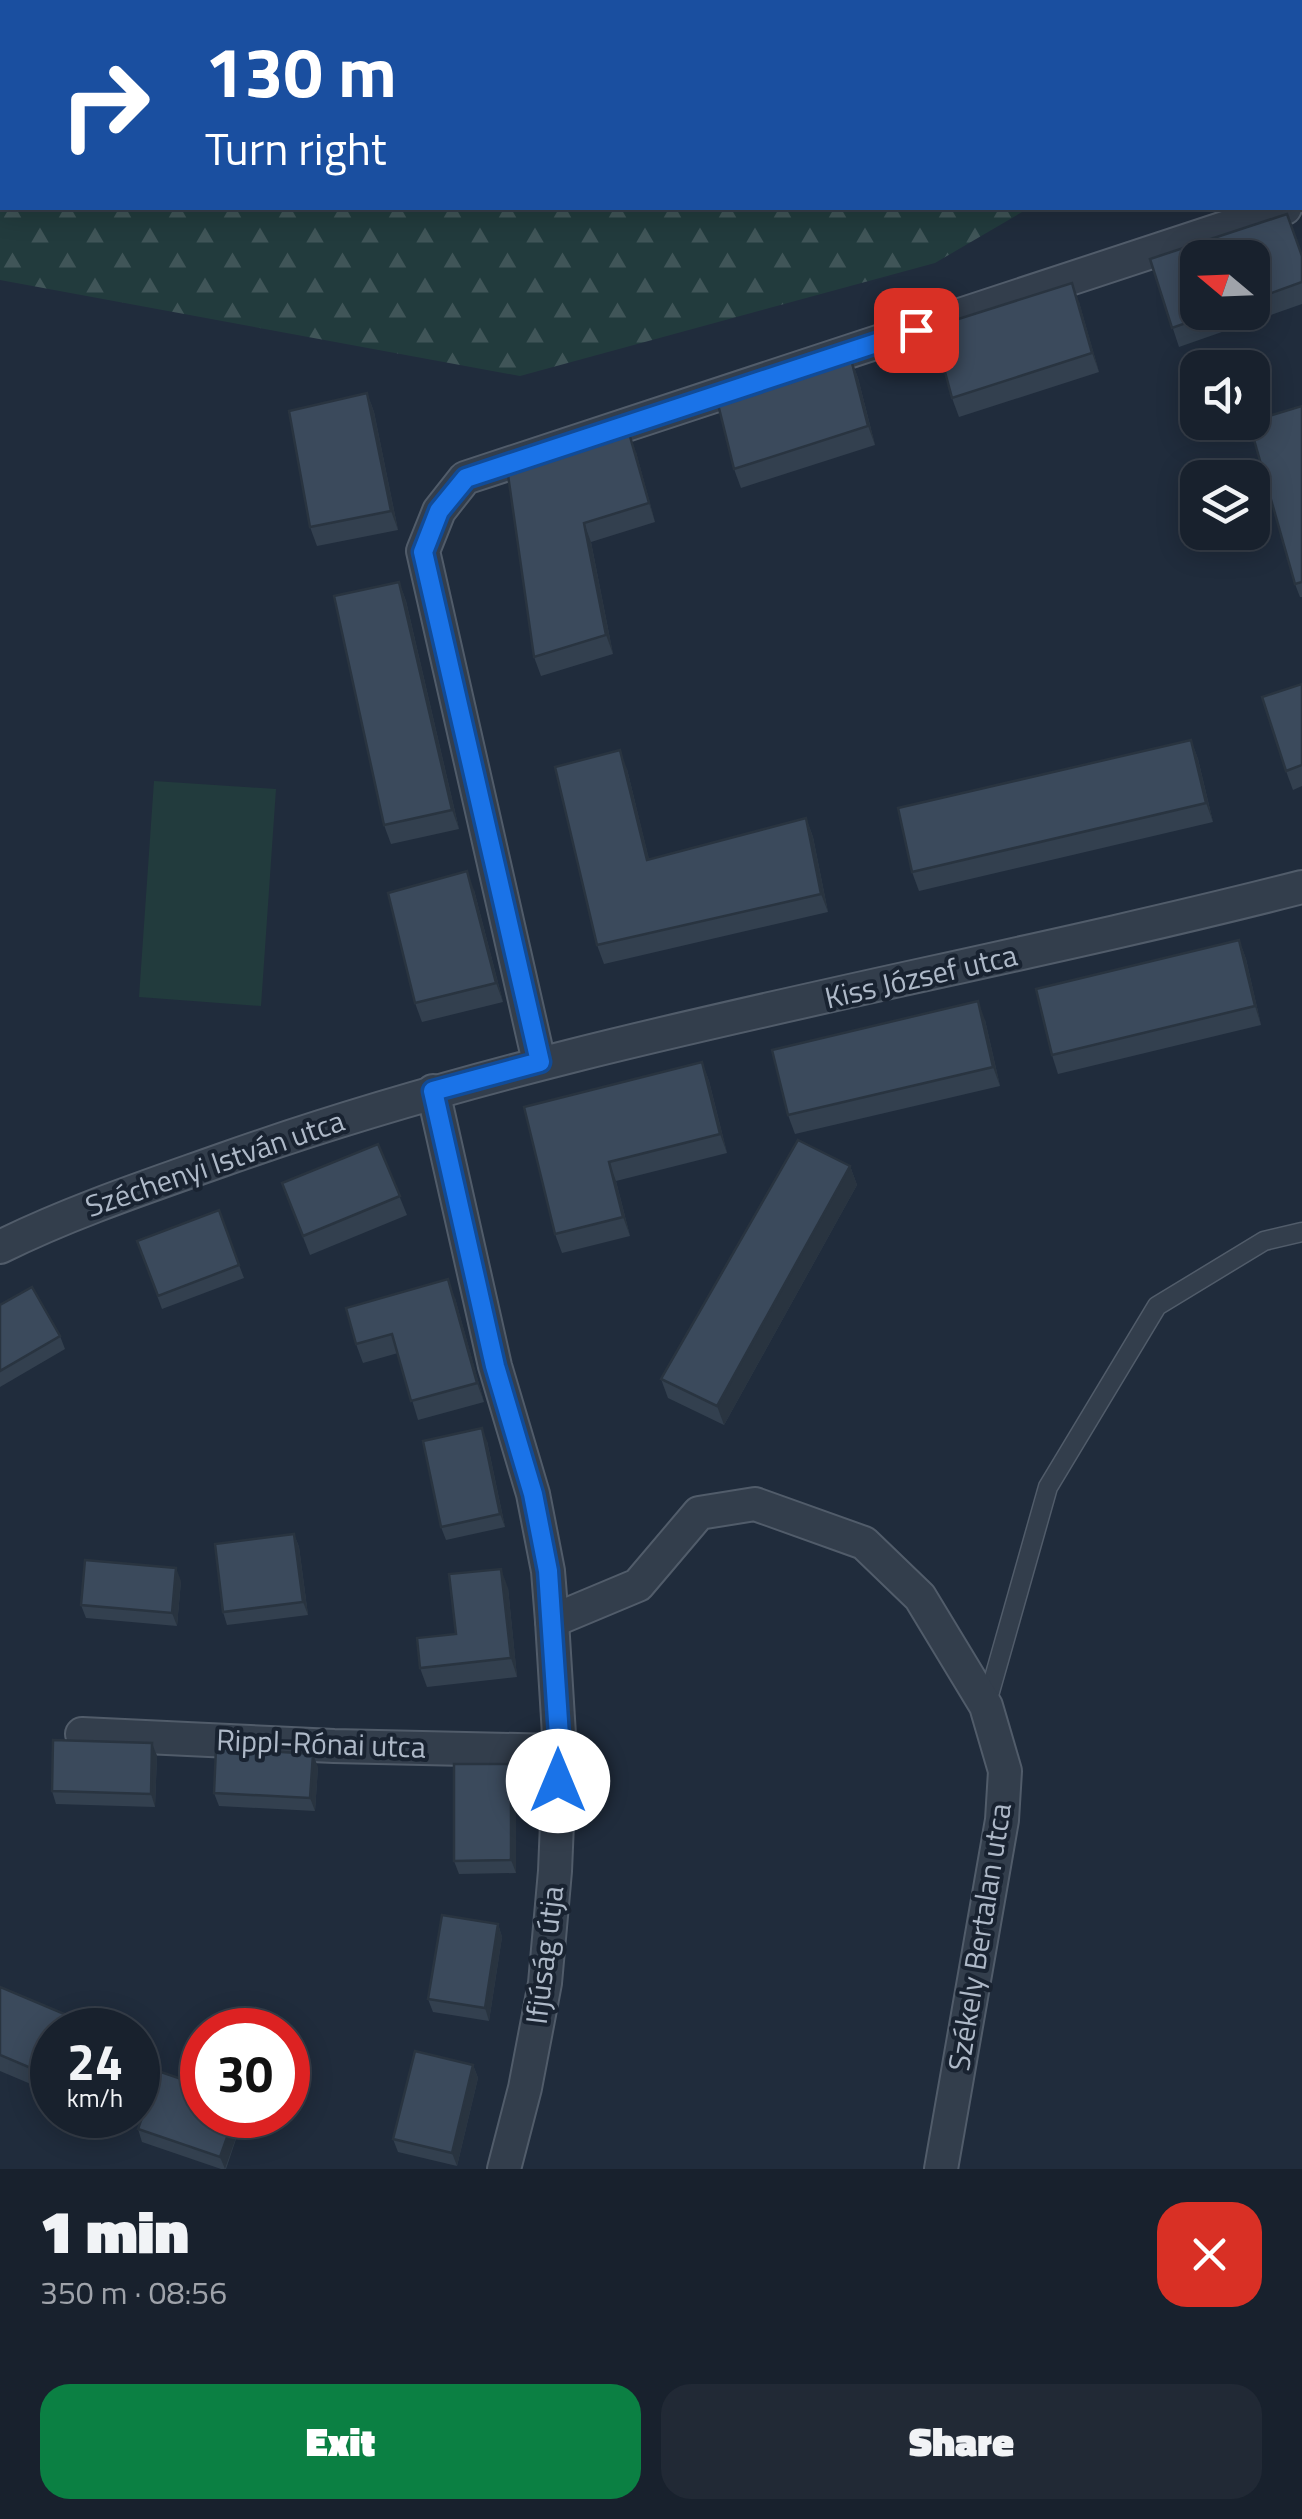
<!DOCTYPE html>
<meta charset="utf-8">
<style>
body{margin:0;font-family:"Titillium Web",sans-serif;background:#212935;color:#f1f3f6;height:100vh;display:flex;flex-direction:column;font-size:38px;white-space:nowrap}
*{box-sizing:border-box;margin:0}
p{font-size:32px;color:#9fa3aa}
.icon{flex:none;width:55px;height:55px;fill:none;stroke:currentColor;stroke-width:2;stroke-linecap:round;stroke-linejoin:round}
.map{position:relative;height:2169px;overflow:hidden}
.side{display:flex;flex-direction:column;background:#18212d;flex:1}
.side>*{flex:none}
.hud{position:absolute;left:0px;top:0px;width:1302px;height:210px;box-shadow:0 5px 25px #0003,0 0 0 2px #363e49;background:#1a4fa0;color:#fff;overflow:hidden}
.needle{width:65px;rotate:289deg}
.controls{position:absolute;left:1180px;top:240px;display:grid;gap:20px}
.controls a{display:grid;place-items:center;width:90px;height:90px;border-radius:20px;background:#18212d;box-shadow:0 5px 25px #0003,0 0 0 2px #363e49;font-size:50px}
.speed{position:absolute;left:30px;top:2008px;display:flex;gap:20px;font-size:50px;font-weight:700;text-align:center}
.speed>*{display:grid;place-content:center;width:130px;height:130px;border-radius:50%;background:#18212d;box-shadow:0 5px 25px #0003,0 0 0 2px #363e49;line-height:1}
.speed small{font-size:25px;font-weight:400}
.speed .limit{border:15px solid #d22;background:#fff;color:#111}
.pin{position:absolute;display:grid;place-items:center;width:85px;height:85px;color:#fff;margin:-42px;border-radius:20px;box-shadow:0 5px 15px #0006}
.me{position:absolute;width:110px;margin:-55px;rotate:0deg;stroke-linejoin:round;filter:drop-shadow(0 0 8px #0008)}
.turn{display:flex;align-items:center;gap:35px;height:210px;padding:0 40px;font-size:45px}
.turn .icon{width:130px;height:130px;stroke-width:2.5}
.turn b{display:block;font-size:70px;line-height:85px}
.round{display:grid;place-items:center;flex:none;width:105px;height:105px;border-radius:30px;background:#212935}
.head{display:flex;align-items:center;justify-content:space-between;height:170px;padding:0 40px}
h1{font-size:60px;font-weight:800;line-height:75px}
.cta{display:flex;gap:20px;margin-top:auto;padding:20px 40px}
.cta a{flex:1;height:115px;border-radius:30px;background:#0b8043;color:#fff;font-size:40px;font-weight:800;line-height:115px;text-align:center}
.cta a+a{background:#212935;color:#f1f3f6}
.map>svg:first-child{display:block}
.green{fill:#223b3d}
.forest{fill:url(#forest-firs)}
.lines{fill:none;stroke-linecap:round;stroke-linejoin:round}
.lane-casing{stroke:#515c6a;stroke-width:21}
.street-casing{stroke:#515c6a;stroke-width:36}
.lane{stroke:#333e4c;stroke-width:18}
.street{stroke:#333e4c;stroke-width:32}
.wall{fill:#33404f;fill-rule:evenodd}
.shaded-wall{fill:#293440}
.building{fill:#3b4a5c;stroke:#293440;stroke-width:2.5}
.route-casing{stroke:#114b97;stroke-width:25}
.route{stroke:#1a73e8;stroke-width:18}
.labels{text-anchor:middle;stroke-width:8;stroke-linejoin:round;paint-order:stroke}
.street-label{font-size:30px;fill:#aeb9c8;stroke:#192331}
</style>
<div class="map">
<svg width="1302" height="2169" viewBox="0 0 1302 2169">
<defs>
<pattern id="forest-firs" width="22" height="20" patternUnits="userSpaceOnUse" patternTransform="scale(2.5)"><rect width="22" height="20" fill="#223b3d"/><path d="M5 1l3.5 6h-7zM16 11l3.5 6h-7z" fill="#405558"/></pattern>
</defs>
<rect width="100%" height="100%" fill="#202c3c"/>
<polygon class="green" points="154,781 276,789 261,1006 139,997"/>
<polygon class="forest" points="0,0 1302,0 1302,12 1300,2 2,2 2,208 1029,208 935,263 520,376 0,280"/>
<g class="lines">
<g class="lane-casing">
<polyline id="lane" points="986,1706 1048,1487 1157,1306 1264,1241 1302,1232"/>
</g>
<g class="street-casing">
<g id="street">
<polyline points="539,1062 423,551 439,511 465,478 1285,208"/>
<polyline points="433,1091 495,1366 533,1494 548,1571 552,1621 560,1751 555,1871 545,1983 525,2088 504,2169"/>
<path d="M 0,1247 C 73,1211 149,1186 225,1159 C 575,1035 943,979 1302,887"/>
<polyline points="552,1621 638,1585 699,1513 755,1504 864,1543 920,1597 986,1706 1005,1771 1002,1820 941,2169"/>
<polyline points="82,1734 334,1746 560,1751"/>
</g>
</g>
<use href="#lane" class="lane"/>
<use href="#street" class="street"/>
</g>
<g class="wall">
<path d="M 1287,214 L 1302,256 L 1302,304 L 1179,347 L 1150,259 ZM 1198,258 L 1252,258 L 1252,312 L 1198,312 Z"/>
<polygon points="1079,302 1099,372 959,417 952,398"/>
<polygon points="851,359 858,378 875,445 741,488 734,469"/>
<polygon points="367,393 374,412 398,530 317,546 310,527"/>
<polygon points="1302,406 1302,597 1300,597 1295,584"/>
<polygon points="636,452 655,522 591,542 613,654 541,676 534,657 507,468"/>
<polygon points="399,582 406,601 459,829 391,844 384,825"/>
<polygon points="1302,684 1302,786 1293,790 1286,771"/>
<polygon points="1191,740 1198,759 1213,822 919,891 912,872"/>
<polygon points="627,769 649,860 806,818 813,837 828,912 604,964 597,945"/>
<polygon points="474,890 503,1002 422,1022 415,1003"/>
<polygon points="1239,940 1246,959 1261,1025 1058,1074 1052,1055"/>
<polygon points="985,1020 1000,1086 795,1134 788,1115"/>
<polygon points="702,1062 709,1081 727,1153 616,1181 630,1236 562,1253 555,1234 524,1107"/>
<polygon points="378,1144 407,1215 310,1255 282,1183"/>
<polygon points="850,1166 857,1185 724,1425 668,1398 661,1379"/>
<polygon points="137,1241 239,1265 244,1278 162,1309"/>
<polygon points="455,1298 484,1402 418,1420 398,1353 363,1363 356,1344"/>
<polygon points="0,1305 60,1336 65,1349 0,1387"/>
<polygon points="487,1441 505,1527 446,1540 441,1527"/>
<polygon points="294,1534 299,1547 308,1615 227,1625 223,1612"/>
<polygon points="181,1581 177,1626 86,1618 81,1605"/>
<polygon points="508,1588 517,1677 427,1687 420,1668 456,1634"/>
<polygon points="152,1743 157,1756 155,1807 56,1804 52,1791"/>
<polygon points="511,1764 516,1777 516,1873 459,1874 454,1861"/>
<polygon points="318,1767 315,1811 219,1806 214,1793"/>
<polygon points="498,1924 502,1937 489,2021 433,2012 428,1999"/>
<polygon points="0,1987 52,2030 52,2093 0,2071"/>
<polygon points="473,2065 478,2078 457,2166 398,2152 393,2139"/>
<polygon points="244,2115 226,2169 221,2169 142,2142 138,2129"/>
</g>
<g class="shaded-wall">
<polygon points="1072,283 1079,302 1099,372 1092,353"/>
<polygon points="851,359 858,378 875,445 868,426"/>
<polygon points="367,393 374,412 398,530 391,511"/>
<polygon points="629,433 636,452 655,522 649,503"/>
<polygon points="584,523 591,542 613,654 606,635"/>
<polygon points="399,582 406,601 459,829 452,810"/>
<polygon points="1191,740 1198,759 1213,822 1206,803"/>
<polygon points="620,750 627,769 654,879 647,860"/>
<polygon points="806,818 813,837 828,912 821,894"/>
<polygon points="467,871 474,890 503,1002 496,983"/>
<polygon points="1239,940 1246,959 1261,1025 1255,1006"/>
<polygon points="978,1001 985,1020 1000,1086 993,1067"/>
<polygon points="702,1062 709,1081 727,1153 720,1134"/>
<polygon points="609,1162 616,1181 630,1236 623,1217"/>
<polygon points="850,1166 857,1185 724,1425 717,1406"/>
<polygon points="448,1279 455,1298 484,1402 477,1383"/>
<polygon points="482,1428 487,1441 505,1527 500,1514"/>
<polygon points="294,1534 299,1547 308,1615 303,1602"/>
<polygon points="176,1568 181,1581 177,1626 172,1613"/>
<polygon points="501,1569 508,1588 517,1677 511,1658"/>
<polygon points="152,1743 157,1756 155,1807 151,1794"/>
<polygon points="313,1754 318,1767 315,1811 310,1798"/>
<polygon points="511,1764 516,1777 516,1873 511,1860"/>
<polygon points="498,1924 502,1937 489,2021 485,2008"/>
<polygon points="473,2065 478,2078 457,2166 452,2153"/>
<polygon points="235,2115 244,2115 225,2169 220,2157"/>
</g>
<g class="building">
<polygon points="1287,214 1302,256 1302,282 1252,300 1252,258 1198,258 1198,312 1217,312 1172,328 1150,259"/>
<polygon points="1072,283 1092,353 952,398 933,327"/>
<polygon points="851,359 868,426 734,469 717,400"/>
<polygon points="367,393 391,511 310,527 289,411"/>
<polygon points="1302,406 1302,582 1295,584 1249,422"/>
<polygon points="629,433 649,503 584,523 606,635 534,657 507,468"/>
<polygon points="399,582 452,810 384,825 334,596"/>
<polygon points="1302,684 1302,765 1286,771 1262,697"/>
<polygon points="1191,740 1206,803 912,872 898,808"/>
<polygon points="620,750 647,860 806,818 821,894 597,945 555,767"/>
<polygon points="467,871 496,983 415,1003 388,893"/>
<polygon points="1239,940 1255,1006 1052,1055 1036,989"/>
<polygon points="978,1001 993,1067 788,1115 772,1050"/>
<polygon points="702,1062 720,1134 609,1162 623,1217 555,1234 524,1107"/>
<polygon points="798,1140 850,1166 717,1406 661,1379"/>
<polygon points="378,1144 400,1196 303,1236 282,1183"/>
<polygon points="219,1210 239,1265 158,1296 137,1241"/>
<polygon points="448,1279 477,1383 411,1401 392,1334 356,1344 346,1308"/>
<polygon points="32,1287 60,1336 0,1371 0,1305"/>
<polygon points="482,1428 500,1514 441,1527 423,1441"/>
<polygon points="294,1534 303,1602 223,1612 215,1544"/>
<polygon points="85,1560 176,1568 172,1613 81,1605"/>
<polygon points="501,1569 511,1658 420,1668 417,1638 456,1634 449,1574"/>
<polygon points="53,1740 152,1743 151,1794 52,1791"/>
<polygon points="216,1748 313,1754 310,1798 214,1793"/>
<polygon points="454,1764 511,1764 511,1860 454,1861"/>
<polygon points="442,1915 498,1924 485,2008 428,1999"/>
<polygon points="0,1987 88,2024 85,2030 52,2030 52,2077 0,2055"/>
<polygon points="415,2051 473,2065 452,2153 393,2139"/>
<polygon points="158,2071 202,2086 202,2115 235,2115 220,2157 138,2129"/>
</g>
<g class="lines">
<g class="route-casing">
<polyline id="route" points="558,1781 560,1751 548,1571 533,1494 495,1366 433,1091 540,1062 423,552 439,511 466,478 916,330"/>
</g>
<use href="#route" class="route"/>
</g>
<g class="labels">
<g class="street-label">
<text transform="translate(921 977) rotate(-13)" y="10">Kiss József utca</text>
<text transform="translate(215 1164) rotate(-19)" y="10">Széchenyi István utca</text>
<text transform="translate(321 1744) rotate(2)" y="10">Rippl-Rónai utca</text>
<text transform="translate(980 1937) rotate(-81)" y="10">Székely Bertalan utca</text>
<text transform="translate(545 1955) rotate(-83)" y="10">Ifjúság útja</text>
</g>
</g>
</svg>
<div class="controls">
<a><svg class="needle" viewBox="-14 -14 28 28"><path d="M0-13l5 13h-10z" fill="#e53935"/><path d="M0 13l5-13h-10z" fill="#9fa3aa"/></svg></a>
<a><svg class="icon" aria-label="sound" viewBox="0 0 24 24"><path d="M4 9h4l5-4v14l-5-4H4zM17 9q2 3 0 6"/></svg></a>
<a><svg class="icon" aria-label="layers" viewBox="0 0 24 24"><path d="M12 4l9 5-9 5-9-5zM3 14l9 5 9-5"/></svg></a>
</div>
<div class="speed"><div>24<small>km/h</small></div><div class="limit">30</div></div>
<div class="pin" style="left:916px;top:330px;background:#d93025"><svg class="icon" aria-label="arrive" viewBox="0 0 24 24"><path d="M6 21V4h12l-3 4 3 4H6"/></svg></div>
<svg class="me" style="left:558px;top:1781px" viewBox="-20 -20 40 40"><circle r="19" fill="#fff"/><path d="M0-13L10 11 0 6-10 11z" fill="#1a73e8"/></svg>
<div class="hud">
<div class="turn"><svg class="icon" aria-label="right" viewBox="0 0 24 24"><path d="M7 20v-9h11M14 6l5 5-5 5"/></svg><div><b>130 m</b>Turn right</div></div>
</div>
</div>
<section class="side">
<div class="head"><div><h1>1 min</h1><p>350 m · 08:56</p></div><a class="round" style="background:#d93025;color:#fff"><svg class="icon" aria-label="close" viewBox="0 0 24 24"><path d="M6 6l12 12M18 6L6 18"/></svg></a></div>
<div class="cta"><a>Exit</a><a>Share</a></div>
</section>
